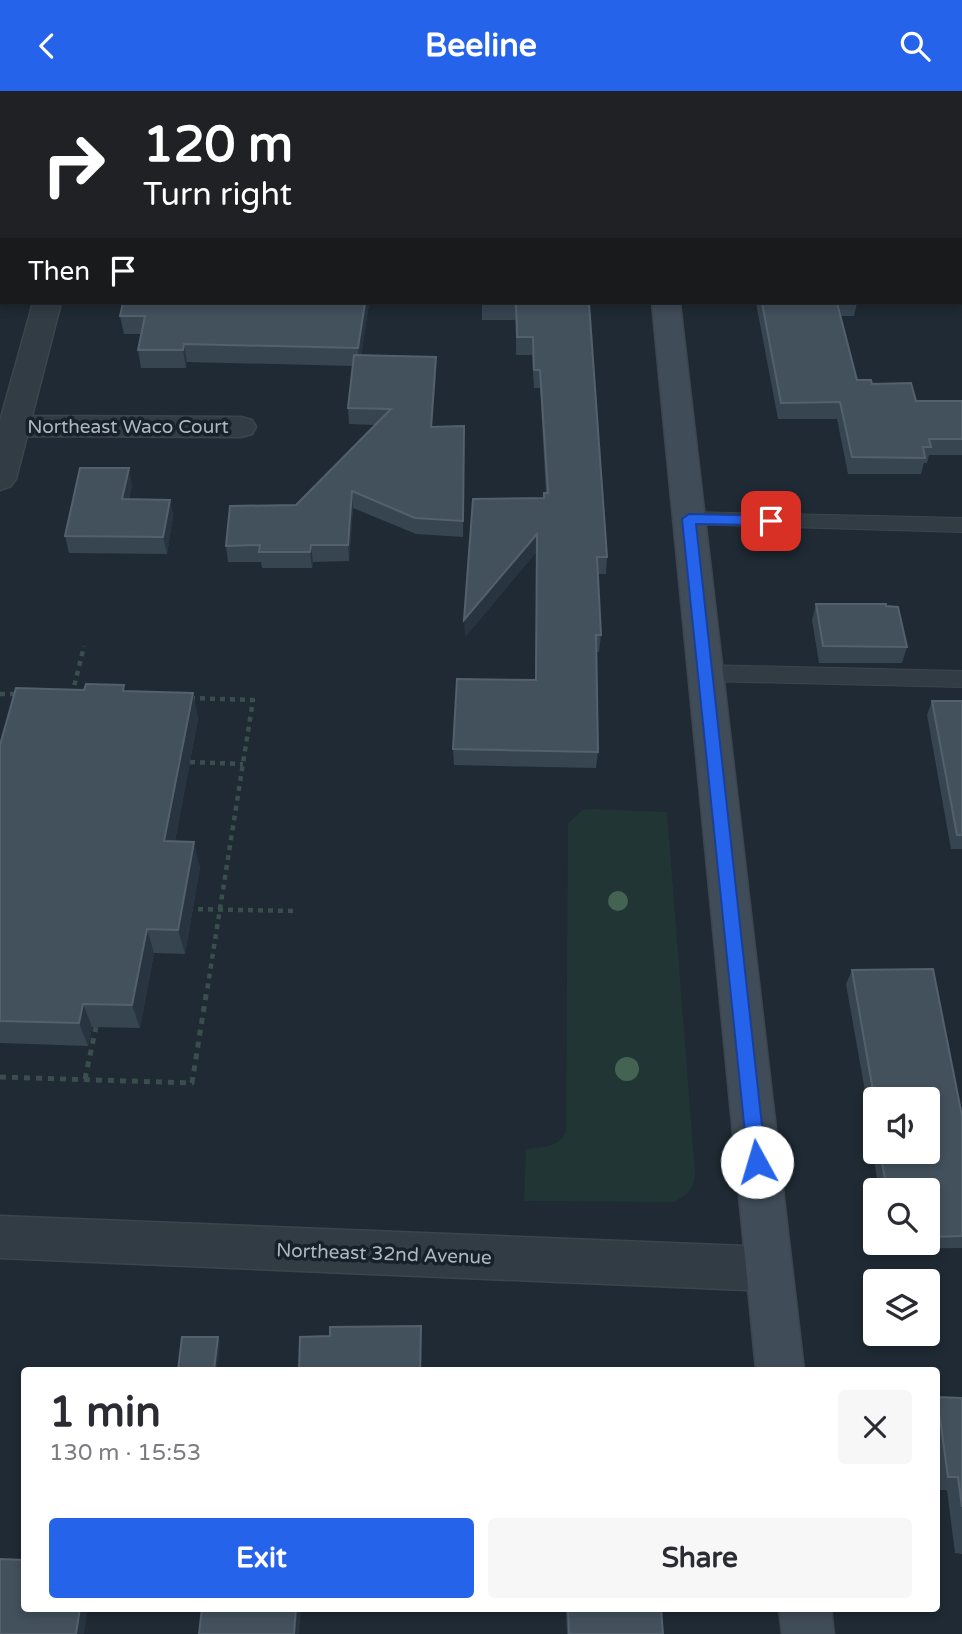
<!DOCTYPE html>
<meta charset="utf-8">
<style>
body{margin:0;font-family:"Varela Round",sans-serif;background:#f7f7f7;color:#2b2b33;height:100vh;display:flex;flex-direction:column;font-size:26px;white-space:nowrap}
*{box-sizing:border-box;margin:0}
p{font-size:23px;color:#7c7c81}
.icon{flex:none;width:38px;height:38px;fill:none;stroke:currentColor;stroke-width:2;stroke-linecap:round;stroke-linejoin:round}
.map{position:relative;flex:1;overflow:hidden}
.drawer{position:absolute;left:21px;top:1276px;width:919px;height:245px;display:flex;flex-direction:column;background:#fff;border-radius:7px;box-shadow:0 4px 10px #0003}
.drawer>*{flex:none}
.top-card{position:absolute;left:0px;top:0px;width:962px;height:214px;box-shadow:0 4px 10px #0003;background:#202124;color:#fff;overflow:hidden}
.buttons{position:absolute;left:863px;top:996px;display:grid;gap:14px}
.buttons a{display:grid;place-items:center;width:77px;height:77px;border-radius:7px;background:#fff;box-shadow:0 4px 10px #0003;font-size:35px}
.pin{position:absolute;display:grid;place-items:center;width:60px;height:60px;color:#fff;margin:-30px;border-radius:14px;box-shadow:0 4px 10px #0006}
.me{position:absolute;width:77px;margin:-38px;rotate:354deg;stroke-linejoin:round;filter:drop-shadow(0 0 5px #0008)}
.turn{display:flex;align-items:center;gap:24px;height:147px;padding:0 28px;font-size:32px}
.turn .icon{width:91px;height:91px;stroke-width:2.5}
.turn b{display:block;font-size:49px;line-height:60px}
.then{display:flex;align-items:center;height:66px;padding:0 28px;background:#0003;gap:14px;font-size:26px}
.round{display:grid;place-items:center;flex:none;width:74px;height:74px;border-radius:7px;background:#f7f7f7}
.overview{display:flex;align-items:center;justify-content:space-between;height:119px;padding:0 28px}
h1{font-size:42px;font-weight:800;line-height:52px}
.action{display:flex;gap:14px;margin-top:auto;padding:14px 28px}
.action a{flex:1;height:80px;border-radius:7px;background:#2563eb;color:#fff;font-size:28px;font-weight:800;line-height:80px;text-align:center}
.action a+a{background:#f7f7f7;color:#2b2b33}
header{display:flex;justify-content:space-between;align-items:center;height:91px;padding:0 28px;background:#2563eb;color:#fff;font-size:32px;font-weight:800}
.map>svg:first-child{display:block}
.green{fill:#213535}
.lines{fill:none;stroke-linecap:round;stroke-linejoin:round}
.lane-casing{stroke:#3c454e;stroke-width:2}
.street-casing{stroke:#3c454e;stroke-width:3}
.secondary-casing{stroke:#3c454e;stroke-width:3}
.path-far1{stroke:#394e4d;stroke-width:4.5;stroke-dasharray:5 5;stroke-linecap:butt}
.path{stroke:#394e4d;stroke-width:5;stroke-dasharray:6 6;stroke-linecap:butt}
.lane{fill:#323c45;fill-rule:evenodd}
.street{fill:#323c45;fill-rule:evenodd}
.secondary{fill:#404c58;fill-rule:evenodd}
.tree{fill:#456352}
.wall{fill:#374551;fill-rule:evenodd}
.shaded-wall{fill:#283540}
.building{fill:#43515d;stroke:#54616d;stroke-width:2}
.route{fill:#2563eb;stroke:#184099;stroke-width:2}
.labels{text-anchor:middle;stroke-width:7;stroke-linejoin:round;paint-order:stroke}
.street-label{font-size:19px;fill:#acb7c2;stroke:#182129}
</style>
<header><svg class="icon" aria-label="back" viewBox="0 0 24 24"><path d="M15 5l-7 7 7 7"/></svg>Beeline<svg class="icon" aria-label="search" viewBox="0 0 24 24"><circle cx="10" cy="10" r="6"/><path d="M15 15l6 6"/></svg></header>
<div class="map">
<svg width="962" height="1543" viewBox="0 0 962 1543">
<rect width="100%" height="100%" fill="#1f2a34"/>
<path class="green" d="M 592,718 L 667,721 L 695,1082 C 693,1099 689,1103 674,1111 L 524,1110 L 526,1058 C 542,1056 558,1057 566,1041 L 568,733 L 582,719 Z"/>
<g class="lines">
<g class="lane-casing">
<g id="lane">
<polygon points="689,421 962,427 962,441 682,433 679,428 682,423"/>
<polygon points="705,574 962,580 962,596 705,590 698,587 695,582 698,577"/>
</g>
</g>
<g class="street-casing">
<g id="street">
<polygon points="33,212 61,212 32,325 241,326 252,329 256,336 252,343 241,346 27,345 16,388 11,395 0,399 0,330"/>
<polygon points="0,1125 769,1156 785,1163 792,1178 785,1193 769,1200 0,1167"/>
</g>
</g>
<g class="secondary-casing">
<g id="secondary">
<polygon points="631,0 655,0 656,2 631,2"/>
<polygon points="652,212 680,212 804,1279 756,1279"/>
<polygon points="779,1517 831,1517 834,1543 782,1543"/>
</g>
</g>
<g class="path-far1">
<polyline points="0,603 20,603"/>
<polyline points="72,604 84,555"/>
<polyline points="190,607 253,609 207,900"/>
<polyline points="190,671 243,673"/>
<polyline points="188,818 296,820"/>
</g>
<g class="path">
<polyline points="0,986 192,992 207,898"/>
<polyline points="85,988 96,936"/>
</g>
<use href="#lane" class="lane"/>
<use href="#street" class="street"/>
<use href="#secondary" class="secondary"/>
</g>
<g class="tree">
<circle cx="618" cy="810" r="10"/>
<circle cx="627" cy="978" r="12"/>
</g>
<g class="wall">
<polygon points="902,0 962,0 962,60 961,60 961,2 903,2"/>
<polygon points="961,140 962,140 962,178 961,177"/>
<polygon points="123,212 369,212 361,265 436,283 432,336 464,335 463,446 416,443 353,417 349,470 313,471 312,477 262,477 261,471 228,471 226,455 296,414 375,334 349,333 348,317 353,275 187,271 186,277 141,277 138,259 141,243 124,243 120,225"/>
<polygon points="482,212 589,212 607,466 606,483 598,483 601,544 599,561 596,561 598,661 596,677 454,674 453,658 535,589 537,460 465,546 546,402 540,297 534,297 532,264 516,264 516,229 482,229"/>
<polygon points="756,212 857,212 854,225 840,225 857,289 872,293 916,310 962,310 962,364 929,364 927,372 924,372 921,383 848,383 837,328 778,328"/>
<polygon points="132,394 129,408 170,409 173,425 167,463 69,462 65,445"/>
<polygon points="816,513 886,515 907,556 902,572 819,572 812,529"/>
<polygon points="84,599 193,602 198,628 175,750 200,776 185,863 154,862 140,937 92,936 88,955 0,952 0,654"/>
<polygon points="932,610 962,610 962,758 951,758 927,624"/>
<path d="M 852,879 L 962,1025 L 962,1157 L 888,1158 L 887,1152 L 928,1152 L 928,1099 L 879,1099 L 869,1040 L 871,1034 L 846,893 ZM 875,1008 L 928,1060 L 875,1060 Z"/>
<polygon points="937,1306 962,1307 962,1463 955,1462 947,1399 937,1399 936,1307"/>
<polygon points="566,1517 661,1517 663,1543 567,1543"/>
</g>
<g class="shaded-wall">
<polygon points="2,58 2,76 0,77 0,59"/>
<polygon points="365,212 369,212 360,275 358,257"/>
<polygon points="184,253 187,271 186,277 183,259"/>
<polygon points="436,266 436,283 431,353 431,336"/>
<polygon points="129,377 132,394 126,425 122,408"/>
<polygon points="352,400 353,417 349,470 348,454"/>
<polygon points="170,409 173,425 167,463 163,446"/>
<polygon points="537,443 537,460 465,546 464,529"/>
<polygon points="311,454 313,471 312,477 310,461"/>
<polygon points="193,602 198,628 170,775 164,750"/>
<polygon points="194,751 200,776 185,863 178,839"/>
<polygon points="147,838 154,862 140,937 132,914"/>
<polygon points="83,913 92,936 88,955 79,932"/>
<polygon points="421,1235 422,1250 422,1279 420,1279"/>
<polygon points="218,1246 220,1251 217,1279 214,1279"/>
<polygon points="80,1517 88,1517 84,1543 76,1543"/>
<polygon points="296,1517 301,1517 299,1543 294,1543"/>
</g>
<g class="building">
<polygon points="13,0 574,0 574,2 14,2"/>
<rect x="719" y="0" width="46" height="2"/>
<polygon points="917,0 962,0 962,44 961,44 961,2 918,2"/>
<polygon points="0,14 2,14 2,58 0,59"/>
<polygon points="961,140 962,140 962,158 961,157"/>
<polygon points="123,212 365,212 358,257 184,253 183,259 138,259 145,225 120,225"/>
<polygon points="516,212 589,212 607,466 597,466 601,544 596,544 598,661 453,658 457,588 536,589 537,443 464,529 473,408 544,407 544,402 548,402 540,279 534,279 533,246 517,246"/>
<polygon points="762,212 837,212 857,289 871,289 872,293 911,292 916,310 962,310 962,348 929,348 931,356 923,356 925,367 852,366 840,311 781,312"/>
<polygon points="354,264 436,266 431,336 464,335 463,430 415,427 352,400 348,454 311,454 310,461 259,461 260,454 226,455 230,415 296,414 391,318 348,317"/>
<polygon points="80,377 129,377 122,408 170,409 163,446 65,445"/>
<polygon points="816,513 886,513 886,515 898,516 907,556 823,555"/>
<polygon points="86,593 124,594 123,600 193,602 164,750 194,751 178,839 147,838 132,914 83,913 79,932 0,930 0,654 16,597 84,599"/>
<polygon points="932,610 962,610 962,744 957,744"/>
<polygon points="933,878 962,1025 962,1145 928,1146 928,1099 887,1099 880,1060 928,1060 928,1008 875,1008 875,1011 852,879"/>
<polygon points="421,1235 420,1279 299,1279 300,1246 330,1245 330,1236"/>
<polygon points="182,1246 218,1246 214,1279 178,1279"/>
<polygon points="937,1306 962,1307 962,1416 958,1386 948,1386"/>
<polygon points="0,1468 24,1469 24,1517 80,1517 76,1543 0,1543"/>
<polygon points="202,1517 296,1517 294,1543 199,1543"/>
<polygon points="568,1517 661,1517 663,1543 569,1543"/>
</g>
<polygon class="route" points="689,423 771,425 778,430 771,434 696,433 766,1071 764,1077 757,1079 751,1077 748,1071 682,428"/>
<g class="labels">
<g class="street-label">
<text x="128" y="342">Northeast Waco Court</text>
<text transform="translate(384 1162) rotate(2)" y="7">Northeast 32nd Avenue</text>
</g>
</g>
</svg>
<div class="buttons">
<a><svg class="icon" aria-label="sound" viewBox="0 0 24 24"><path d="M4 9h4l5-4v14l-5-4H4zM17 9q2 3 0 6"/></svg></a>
<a><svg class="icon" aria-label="search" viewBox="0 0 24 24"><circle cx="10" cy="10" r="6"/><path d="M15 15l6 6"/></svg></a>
<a><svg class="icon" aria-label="layers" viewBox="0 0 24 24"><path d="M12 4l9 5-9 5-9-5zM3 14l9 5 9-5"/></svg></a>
</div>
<div class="pin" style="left:771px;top:430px;background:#d93025"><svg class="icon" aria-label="arrive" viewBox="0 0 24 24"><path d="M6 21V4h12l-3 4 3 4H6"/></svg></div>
<svg class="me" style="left:757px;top:1071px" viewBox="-20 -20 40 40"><circle r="19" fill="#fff"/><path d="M0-13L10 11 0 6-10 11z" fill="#2563eb"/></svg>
<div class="top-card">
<div class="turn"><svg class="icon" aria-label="right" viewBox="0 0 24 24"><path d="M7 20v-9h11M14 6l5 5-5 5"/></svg><div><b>120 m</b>Turn right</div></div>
<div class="then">Then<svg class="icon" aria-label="arrive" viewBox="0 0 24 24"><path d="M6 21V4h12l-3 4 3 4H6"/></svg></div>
</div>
<section class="drawer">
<div class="overview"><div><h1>1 min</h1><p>130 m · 15:53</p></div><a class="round"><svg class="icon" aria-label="close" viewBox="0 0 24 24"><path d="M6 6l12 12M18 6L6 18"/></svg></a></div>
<div class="action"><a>Exit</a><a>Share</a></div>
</section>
</div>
